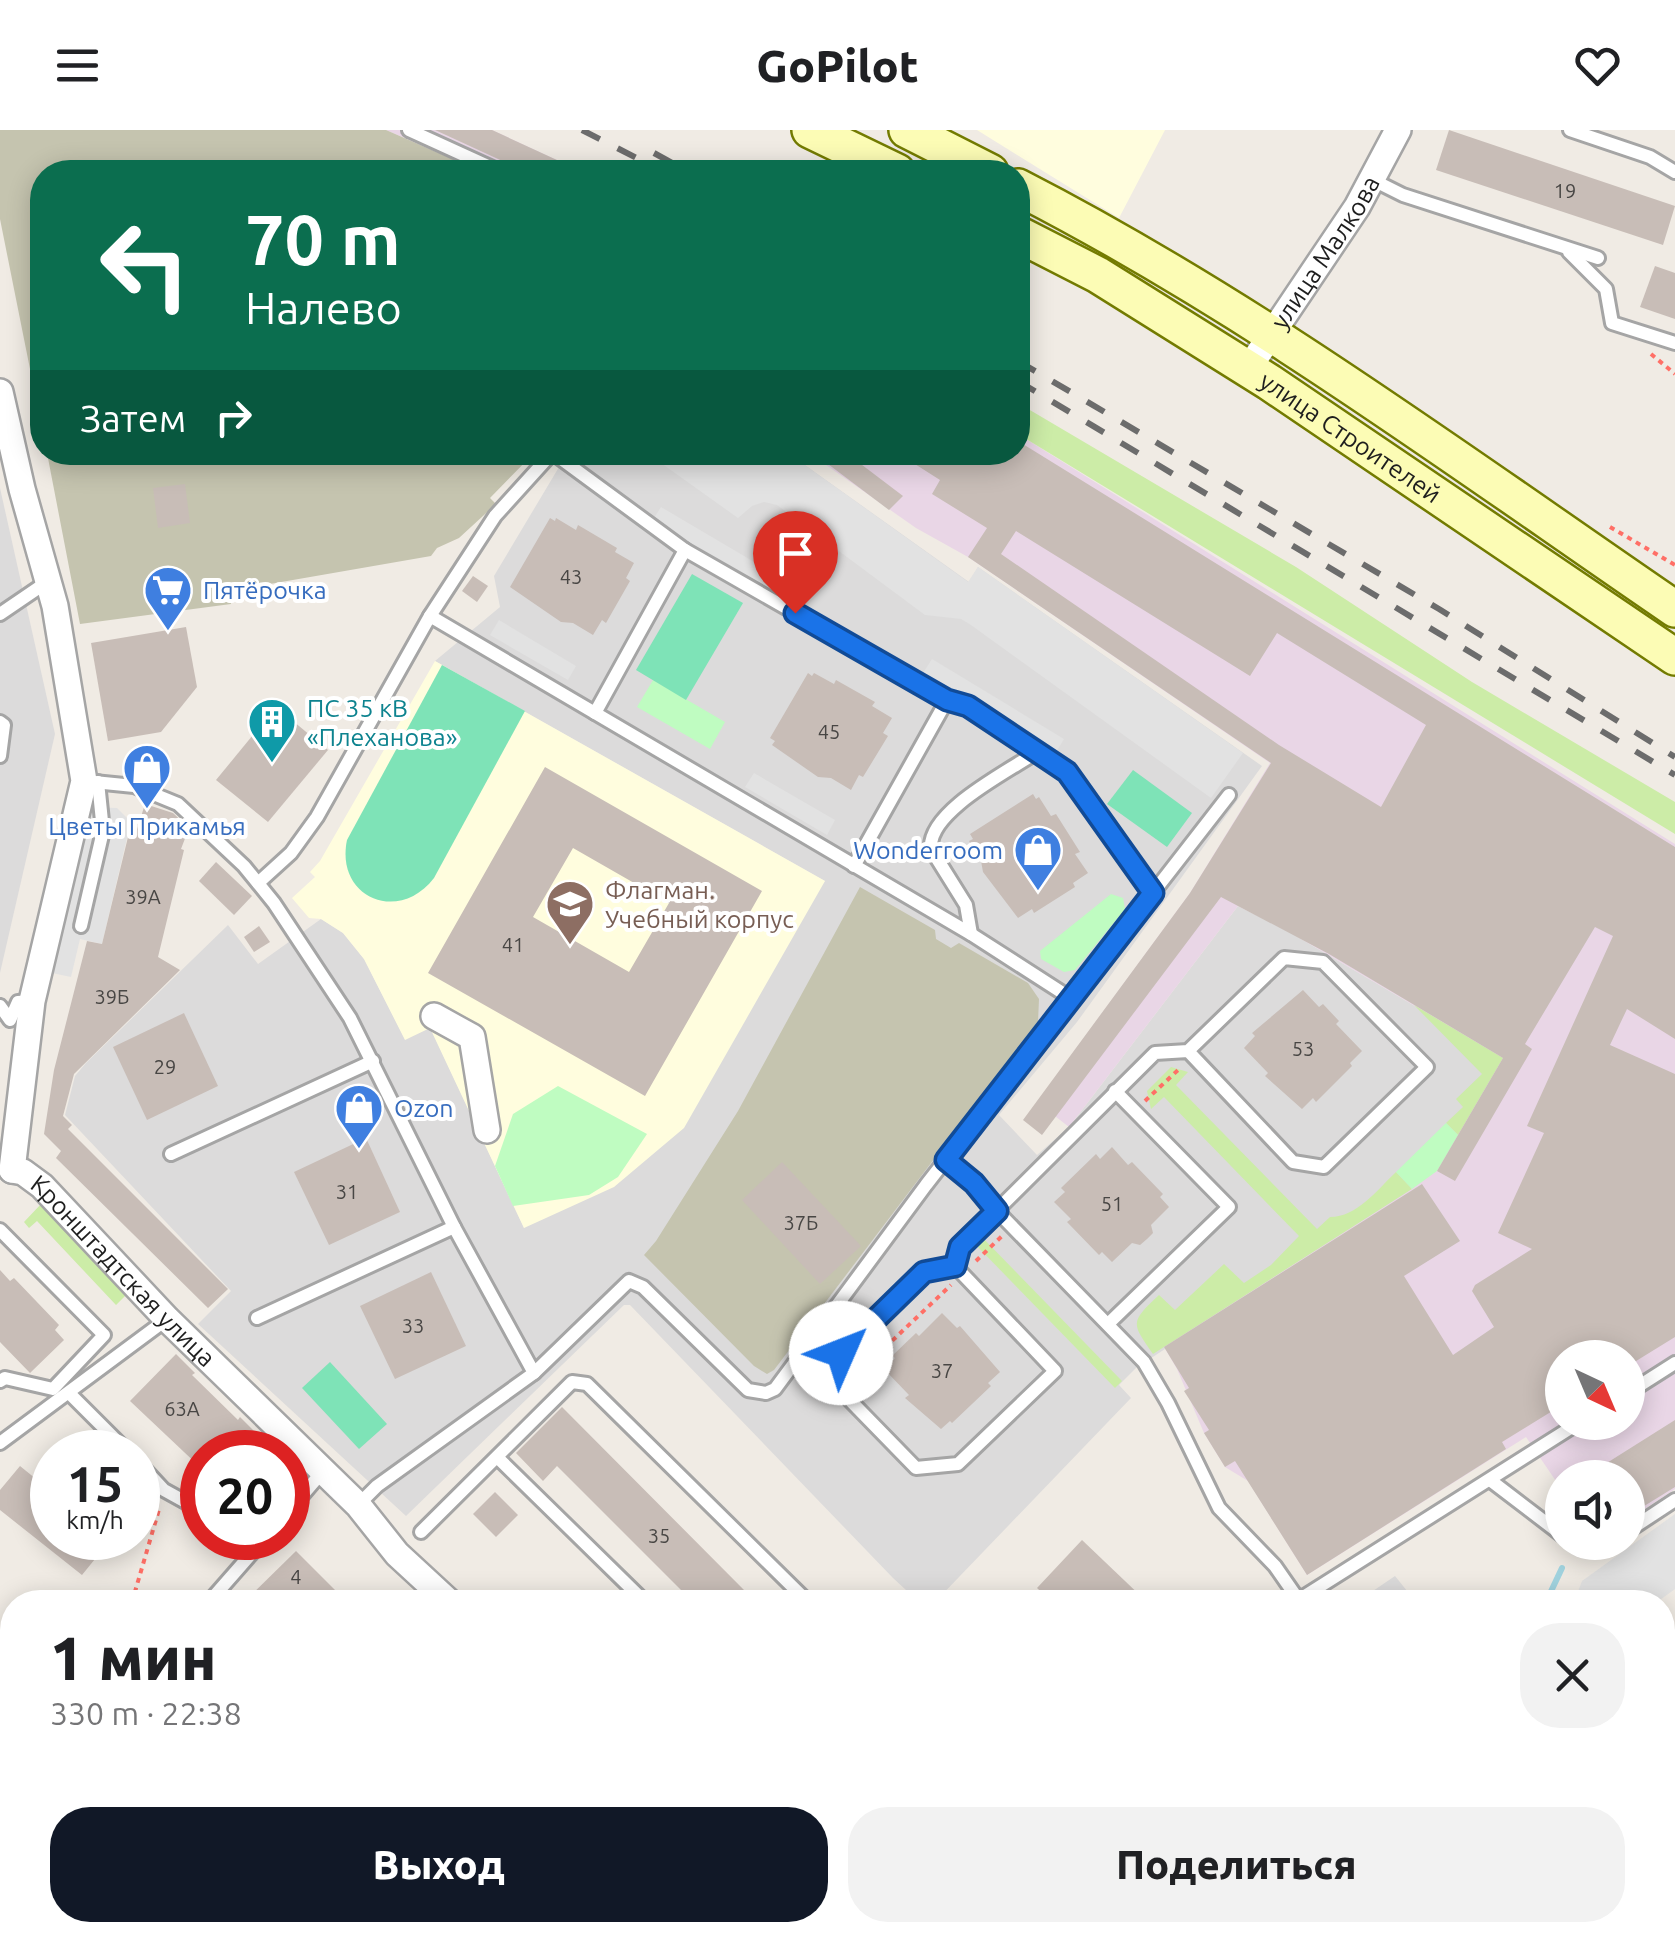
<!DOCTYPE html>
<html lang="ru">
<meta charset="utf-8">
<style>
body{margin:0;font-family:Ubuntu,sans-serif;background:#f2f2f2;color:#202124;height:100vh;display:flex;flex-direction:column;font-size:38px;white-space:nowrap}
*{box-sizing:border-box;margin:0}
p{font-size:32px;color:#757577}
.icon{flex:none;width:55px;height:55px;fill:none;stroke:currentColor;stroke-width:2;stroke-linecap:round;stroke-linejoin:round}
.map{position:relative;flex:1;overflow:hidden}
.side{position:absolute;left:0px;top:1460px;width:1675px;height:352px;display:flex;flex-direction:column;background:#fff;border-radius:40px 40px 0 0;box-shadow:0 5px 25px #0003}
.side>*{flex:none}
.banner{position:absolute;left:30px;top:30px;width:1000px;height:305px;border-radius:40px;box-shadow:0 5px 25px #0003;background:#0b6e4f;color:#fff;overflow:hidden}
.needle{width:65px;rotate:136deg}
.tools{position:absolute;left:1545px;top:1210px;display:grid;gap:20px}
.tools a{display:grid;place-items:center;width:100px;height:100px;border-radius:50%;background:#fff;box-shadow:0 5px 25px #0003;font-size:50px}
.speed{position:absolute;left:30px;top:1300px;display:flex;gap:20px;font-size:50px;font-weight:700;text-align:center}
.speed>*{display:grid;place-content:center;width:130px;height:130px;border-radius:50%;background:#fff;box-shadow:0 5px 25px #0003;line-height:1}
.speed small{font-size:25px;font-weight:400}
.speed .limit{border:15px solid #d22;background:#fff;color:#111}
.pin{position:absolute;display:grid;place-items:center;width:85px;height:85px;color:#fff;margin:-102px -42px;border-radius:50% 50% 50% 0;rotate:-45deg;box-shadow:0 0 10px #0007}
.pin .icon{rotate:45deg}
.me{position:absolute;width:110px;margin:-55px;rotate:46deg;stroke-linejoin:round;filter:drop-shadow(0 0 8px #0008)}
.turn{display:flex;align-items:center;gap:35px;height:210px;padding:0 50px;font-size:45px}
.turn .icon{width:130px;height:130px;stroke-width:2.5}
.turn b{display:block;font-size:70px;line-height:85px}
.then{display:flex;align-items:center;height:95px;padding:0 50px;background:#0003;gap:20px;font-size:38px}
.round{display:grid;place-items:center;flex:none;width:105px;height:105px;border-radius:40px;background:#f2f2f2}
.summary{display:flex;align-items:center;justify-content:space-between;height:170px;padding:0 50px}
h1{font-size:60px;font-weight:800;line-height:75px}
.button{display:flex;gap:20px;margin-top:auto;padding:20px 50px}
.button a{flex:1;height:115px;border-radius:40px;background:#111827;color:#fff;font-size:40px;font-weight:800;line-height:115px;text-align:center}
.button a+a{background:#f2f2f2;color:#202124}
header{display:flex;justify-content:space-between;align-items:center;height:130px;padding:0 50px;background:#fff;font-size:45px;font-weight:800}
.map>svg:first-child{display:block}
.residential{fill:#dcdbdb}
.industrial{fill:#e9d6e6;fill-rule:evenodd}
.education{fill:#fffdde}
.construction{fill:#c5c4af}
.grass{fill:#cceca7}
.park{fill:#bffcc1}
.pitch{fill:#7ee3b7}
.parking{fill:#e2e2e2}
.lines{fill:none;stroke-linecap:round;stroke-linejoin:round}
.stream{stroke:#a2d4e0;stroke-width:6}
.river{stroke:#a2d4e0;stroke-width:40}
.building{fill:#c8bdb7;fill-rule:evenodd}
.lane-casing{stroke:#a5a5a5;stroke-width:18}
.street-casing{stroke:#a5a5a5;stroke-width:30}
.secondary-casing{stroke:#737b00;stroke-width:40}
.path{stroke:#ff6f66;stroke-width:4;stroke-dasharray:5 5;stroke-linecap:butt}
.lane{stroke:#fff;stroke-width:12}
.street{stroke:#fff;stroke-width:25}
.secondary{stroke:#fcfcb5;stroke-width:35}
.rail{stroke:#6c6c6c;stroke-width:6;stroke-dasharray:20 20;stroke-linecap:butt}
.route-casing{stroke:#114b97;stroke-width:25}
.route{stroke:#1a73e8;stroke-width:18}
.labels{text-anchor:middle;stroke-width:8;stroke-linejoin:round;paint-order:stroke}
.number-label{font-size:20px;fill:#484644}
.street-label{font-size:25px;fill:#1e1e1e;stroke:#fff}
.shop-label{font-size:25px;fill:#366cbe;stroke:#fff;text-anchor:start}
.culture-label{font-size:25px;fill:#0d838f;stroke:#fff;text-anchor:start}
.education-label{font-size:25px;fill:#785e54;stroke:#fff;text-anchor:start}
</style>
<header><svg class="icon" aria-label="menu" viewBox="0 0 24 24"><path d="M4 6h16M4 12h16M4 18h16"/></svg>GoPilot<svg class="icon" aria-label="heart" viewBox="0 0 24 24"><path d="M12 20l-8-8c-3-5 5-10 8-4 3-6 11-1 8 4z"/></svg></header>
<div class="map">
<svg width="1675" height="1811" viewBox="0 0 1675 1811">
<rect width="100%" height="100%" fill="#f0ebe4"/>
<g class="residential">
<polygon points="568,322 788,323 969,452 978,437 1262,636 1077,892 999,985 1037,1025 1069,997 1238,776 1291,803 1503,928 1437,1041 1136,1238 1119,1255 1131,1268 935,1472 919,1472 893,1448 630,1175 624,1175 406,1386 198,1194 231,1161 65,985 75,946 86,933 228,795 258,834 321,789 343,803 364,829 405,909 430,897 524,1098 825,751 435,531 500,477 494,446"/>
<polygon points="0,358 55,604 0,843"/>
<polygon points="1395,1446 1416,1472 1376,1472 1379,1470 1373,1461"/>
<polygon points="1675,1542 1675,1685 1663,1695 1663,1551"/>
</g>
<g class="industrial">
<polygon points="386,0 492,0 583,42 482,42"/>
<path d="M 1018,304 L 1675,714 L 1675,1359 L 1628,1390 L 1628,1348 L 1562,1348 L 1562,1360 L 1526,1307 L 1307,1445 L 1248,1351 L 1225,1337 L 1204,1303 L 1177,1239 L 1164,1217 L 1437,1041 L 1503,928 L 1291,803 L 1238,776 L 1069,997 L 1037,972 L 1190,763 L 1270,633 L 968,427 L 916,398 L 809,323 L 1018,322 ZM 1562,1228 L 1628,1228 L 1628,1292 L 1562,1292 Z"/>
</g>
<g class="education">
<polygon points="977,0 1165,0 1119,88"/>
<polygon points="435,531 825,751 684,998 614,1057 524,1098 430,898 405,910 364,829 343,803 321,789 309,788 292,768 315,747 310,742 320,731"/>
</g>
<g class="construction">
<polygon points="0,0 386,0 482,42 42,42 42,299 0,89"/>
<polygon points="47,323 534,323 490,368 496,374 459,408 437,418 431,426 230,461 231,474 80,494"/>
<polygon points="860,757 935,800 936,809 951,818 959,813 1028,853 1039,869 1038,892 774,1240 767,1244 754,1236 644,1125 656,1111 738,981"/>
<polygon points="1393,1800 1526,1800 1534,1811 1379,1811"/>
</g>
<g class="grass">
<polygon points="1018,273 1296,437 1472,552 1675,672 1675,704 1018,304"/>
<polygon points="1414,875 1503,928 1458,1005 1446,993 1463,977 1456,969 1482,944"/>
<path d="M 1171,937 L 1188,942 L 1176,955 L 1317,1099 L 1330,1087 C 1357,1087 1377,1060 1396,1042 L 1412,1059 L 1153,1224 C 1131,1193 1130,1192 1159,1165 L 1175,1180 L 1224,1134 L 1244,1153 L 1271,1135 L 1299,1106 L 1164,967 L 1151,979 L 1147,961 Z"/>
<polygon points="42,1073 129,1162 116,1175 37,1091 29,1098 24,1092"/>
<polygon points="981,1106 1122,1251 1115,1258 974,1113"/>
</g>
<g class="park">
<polygon points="653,550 725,592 710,619 637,577"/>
<polygon points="1111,764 1123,768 1125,779 1075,840 1064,842 1041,829 1040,821"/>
<polygon points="558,956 647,1004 618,1047 589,1065 513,1076 495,1036 513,984"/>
<polygon points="1446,993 1458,1005 1437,1041 1412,1059 1396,1042"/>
</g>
<g class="pitch">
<polygon points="692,444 743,473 686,570 636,540"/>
<path d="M 442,535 L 525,581 L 434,748 C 399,794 335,768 347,710 Z"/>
<polygon points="1133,640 1192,683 1167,717 1107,674"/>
<polygon points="330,1232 387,1294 359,1319 302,1258"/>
</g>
<g class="parking">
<polygon points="647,323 788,323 968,452 978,437 1243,623 1211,668 971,495 961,489 925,485 777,375 764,372 752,376 738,388"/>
<polygon points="661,377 793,455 785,470 652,391"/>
<polygon points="499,490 576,536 568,550 490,505"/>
<polygon points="932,529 1064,609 1055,624 923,543"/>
<polygon points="754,643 835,690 827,705 745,657"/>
<polygon points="86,677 117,678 137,698 134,709 127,708 102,814 80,809 71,847 47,842"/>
<polygon points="1675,1384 1675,1459 1657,1472 1574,1472 1582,1451"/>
</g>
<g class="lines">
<g class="stream">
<polyline points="1562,1347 1563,1348"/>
<polyline points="1546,1472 1562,1438"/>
</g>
<g class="river">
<polyline points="1662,1539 1673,1533 1675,1527"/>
<polyline points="1227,1811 1236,1800"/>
</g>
</g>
<g class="building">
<polygon points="435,0 492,0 583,42 526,42"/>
<polygon points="1449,0 1675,76 1663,115 1436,40"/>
<polygon points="1655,136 1675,143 1675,189 1640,177"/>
<path d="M 1018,311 L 1675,717 L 1675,909 L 1627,879 L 1610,915 L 1675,944 L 1675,1207 L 1628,1236 L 1628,1228 L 1562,1228 L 1562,1275 L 1502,1312 L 1506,1319 L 1307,1445 L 1235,1331 L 1225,1337 L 1204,1303 L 1209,1300 L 1184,1261 L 1189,1258 L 1164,1217 L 1422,1054 L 1460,1111 L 1404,1146 L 1453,1225 L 1494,1197 L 1472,1161 L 1475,1155 L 1532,1119 L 1498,1103 L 1544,1003 L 1527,996 L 1613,806 L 1595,797 L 1525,914 L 1532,919 L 1455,1051 L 1437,1041 L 1503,928 L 1329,824 L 1221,767 L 1042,1005 L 1023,990 L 1190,763 L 1271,633 L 968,427 L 987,398 L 932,364 L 940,350 L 896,322 L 1018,322 ZM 1016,401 L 1250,546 L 1277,503 L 1426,595 L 1381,677 L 1279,615 L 1001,424 Z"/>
<polygon points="812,322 845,322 903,366 889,380"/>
<polygon points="185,354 190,393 158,398 153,358"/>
<polygon points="550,388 555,391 556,388 576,400 578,395 617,418 615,422 634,433 626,448 630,451 606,493 602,490 593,505 573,493 561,492 510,457"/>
<polygon points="473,446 488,456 477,472 462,461"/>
<polygon points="186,497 197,557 161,602 108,611 91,513"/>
<polygon points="808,543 812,546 814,543 834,554 836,550 875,572 872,576 892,588 883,603 888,606 863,647 859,645 851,660 831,648 818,647 772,615 775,611 770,608"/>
<polygon points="276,577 328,620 268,692 216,650"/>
<path d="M 545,637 L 762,761 L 645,966 L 428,843 ZM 573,718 L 669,773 L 629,842 L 533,787 Z"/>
<polygon points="1033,664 1036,669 1039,667 1051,686 1056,684 1080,722 1075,724 1088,743 1073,753 1075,757 1034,783 1032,779 1018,788 983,742 981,731 969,711 973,709 970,704"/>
<polygon points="145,674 173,683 189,698 181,719 184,720 158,827 180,840 74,944 63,986 72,995 68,999 228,1159 208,1178 56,1028 61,1021 44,1004 54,940 87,811 102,814 128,707 134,709"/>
<polygon points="216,732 252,766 234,785 199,751"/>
<polygon points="259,796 270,812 254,822 244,807"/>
<polygon points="1303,860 1319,877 1323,874 1339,891 1336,894 1362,921 1350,933 1352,936 1316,972 1313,968 1302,979 1265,946 1268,943 1244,918 1255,906 1252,903"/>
<polygon points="184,883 218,956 147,990 113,917"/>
<polygon points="366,1008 400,1082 329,1115 294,1042"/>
<polygon points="1112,1017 1128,1035 1132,1032 1163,1064 1160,1067 1169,1077 1151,1095 1153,1103 1147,1109 1140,1115 1132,1113 1112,1132 1102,1122 1099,1125 1067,1092 1071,1089 1054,1072 1065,1062 1061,1058 1096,1024 1100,1029"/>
<polygon points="782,1032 861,1116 820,1154 742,1070"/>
<polygon points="0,1140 10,1151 14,1148 59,1195 55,1200 64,1210 30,1243 0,1212"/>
<polygon points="431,1142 466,1216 395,1249 360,1176"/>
<polygon points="942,1183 957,1198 960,1196 1000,1242 988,1253 991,1256 952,1293 950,1291 941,1299 905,1268 909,1265 884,1239 895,1228 892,1226 916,1203 919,1206"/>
<polygon points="176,1224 195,1243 192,1245 238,1290 240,1287 259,1306 243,1322 202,1322 202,1339 130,1271"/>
<polygon points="562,1277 745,1461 733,1472 674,1472 684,1463 557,1336 543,1351 516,1323"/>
<polygon points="1675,1290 1675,1357 1628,1386 1628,1348 1583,1348"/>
<polygon points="20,1336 52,1362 52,1408 112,1408 82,1445 0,1380 0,1360"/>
<polygon points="495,1362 518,1385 496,1407 473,1384"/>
<polygon points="1082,1410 1147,1472 1052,1472 1037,1458"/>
<polygon points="296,1421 347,1472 244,1472"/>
</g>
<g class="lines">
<g class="lane-casing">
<g id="lane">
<polyline points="409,0 501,42"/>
<polyline points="1570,0 1650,27 1675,42"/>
<polyline points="1373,50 1403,65 1598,128"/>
<polyline points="1569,122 1606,159 1612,193 1675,213"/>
<polyline points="553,323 685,420 947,570 968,576 1067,641 1153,763"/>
<polyline points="0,484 47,452"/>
<polyline points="430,486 495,386 553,322"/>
<polyline points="595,583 685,420"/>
<polyline points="0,592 4,595 0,626"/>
<polyline points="84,651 134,656 178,674 244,736 274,773 350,888 454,1097 534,1243 377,1356 358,1375"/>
<polyline points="854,736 947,570"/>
<polyline points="258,753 291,723 317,687 430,486 971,804 1072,869"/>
<polyline points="81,796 103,701 98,652"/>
<path d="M 971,804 L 966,775 L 931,719 C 927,681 1011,640 1040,620"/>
<polyline points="0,876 10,890 18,872 32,871"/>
<polyline points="171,1024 373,931"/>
<polyline points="946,1030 974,1053 997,1081 1144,1232 1168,1273 1219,1378 1275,1436 1300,1472"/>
<polyline points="0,1100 104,1205 53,1259 5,1248 0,1251"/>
<polyline points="955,1136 925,1142 841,1223 840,1260 916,1338 958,1334 1055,1241 955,1136 960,1117 1155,923 1188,921 1284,828 1323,832 1427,937 1324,1037 1293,1032 1188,921"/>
<polyline points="257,1188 454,1097"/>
<polyline points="1108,1194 1229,1077 1115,961"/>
<polyline points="534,1243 629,1151 643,1157 748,1260 766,1263 775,1259 926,1055 1229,665"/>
<polyline points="1628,1263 1675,1233"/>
<polyline points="70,1264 128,1322"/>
<polyline points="0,1313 167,1189"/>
<polyline points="498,1328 645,1472"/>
<polyline points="138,1332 164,1360 202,1381"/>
<polyline points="1490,1350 1562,1405"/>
<polyline points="288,1382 323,1341"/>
<polyline points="1628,1401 1675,1370"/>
<polyline points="421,1402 572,1252 587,1254 808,1472"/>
<polyline points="1573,1412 1591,1418 1610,1412"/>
<polyline points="1300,1469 1580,1292"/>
<polyline points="209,1472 265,1408"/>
<polyline points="0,1522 12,1533"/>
<polyline points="0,1656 12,1643"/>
<polyline points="303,1800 316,1811"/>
<polyline points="660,1800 671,1811"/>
<polyline points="1575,1800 1584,1811"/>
<polyline points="37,1811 41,1800"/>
<polyline points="252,1811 261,1800"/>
<polyline points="387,1811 392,1804 399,1811"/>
<polyline points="586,1811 597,1800"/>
<polyline points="724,1811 735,1800"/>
</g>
</g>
<g class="street-casing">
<g id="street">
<path id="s1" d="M 1248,239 L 1357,77 L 1398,0"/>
<polyline points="0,262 22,359 55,476 84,651 32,871 12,1040"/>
<polyline points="434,886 472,907 487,1000"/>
<path id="s2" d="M 12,1040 L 23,1042 L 42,1056 L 167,1189 L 358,1375 L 397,1424 L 449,1472"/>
<polyline points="1008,1811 1018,1800"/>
</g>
</g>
<g class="secondary-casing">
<g id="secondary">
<polyline points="810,0 897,42"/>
<polyline points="907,0 990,42"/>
<path d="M 1018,57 C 1250,176 1460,332 1675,479"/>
<path id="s3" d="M 1018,104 L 1098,145 L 1269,252 L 1675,527"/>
<polyline points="0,1754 12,1761"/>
<polyline points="77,1800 94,1811"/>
</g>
</g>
<g class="path">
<polyline points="1651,224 1675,244"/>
<polyline points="1610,397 1675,435"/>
<polyline points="1145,971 1178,940"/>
<polyline points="976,1131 1002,1106"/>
<polyline points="856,1245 951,1155"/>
<polyline points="132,1472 160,1376"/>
</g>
<use href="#lane" class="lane"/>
<use href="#street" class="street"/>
<use href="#secondary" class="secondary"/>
<g class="rail">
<polyline points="582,0 664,42"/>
<polyline points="654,23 689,42"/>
<polyline points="1018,231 1439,479 1675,627"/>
<polyline points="1018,251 1675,645"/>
</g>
</g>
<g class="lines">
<g class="route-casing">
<polyline id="route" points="795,483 947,570 968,576 1067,642 1153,763 946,1030 974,1053 997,1081 960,1117 955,1136 924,1142 841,1223"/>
</g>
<use href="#route" class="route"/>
</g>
<defs>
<g id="supermarket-pin" transform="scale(2.5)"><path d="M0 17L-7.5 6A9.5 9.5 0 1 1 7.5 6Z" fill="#3f7fe0" stroke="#fff"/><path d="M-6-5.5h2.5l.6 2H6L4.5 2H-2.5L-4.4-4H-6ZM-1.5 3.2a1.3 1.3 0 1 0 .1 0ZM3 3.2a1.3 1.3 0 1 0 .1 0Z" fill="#fff"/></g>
<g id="building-pin" transform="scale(2.5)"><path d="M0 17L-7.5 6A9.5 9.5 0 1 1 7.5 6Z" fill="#0f9aa8" stroke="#fff"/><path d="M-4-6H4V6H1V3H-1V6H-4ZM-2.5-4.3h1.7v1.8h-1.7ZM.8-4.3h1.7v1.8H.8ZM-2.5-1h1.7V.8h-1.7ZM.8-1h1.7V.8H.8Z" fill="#fff"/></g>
<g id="shop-pin" transform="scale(2.5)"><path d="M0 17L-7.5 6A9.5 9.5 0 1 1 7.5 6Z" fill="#3f7fe0" stroke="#fff"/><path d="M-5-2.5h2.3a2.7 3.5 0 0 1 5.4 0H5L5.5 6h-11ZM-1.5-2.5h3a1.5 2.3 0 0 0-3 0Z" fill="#fff"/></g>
<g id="school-pin" transform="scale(2.5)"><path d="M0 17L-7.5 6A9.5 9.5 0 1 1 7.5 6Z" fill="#8d6e63" stroke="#fff"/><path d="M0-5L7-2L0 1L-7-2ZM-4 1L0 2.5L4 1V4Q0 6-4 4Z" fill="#fff"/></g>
</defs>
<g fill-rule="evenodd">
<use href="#supermarket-pin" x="168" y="460"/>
<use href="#building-pin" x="272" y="592"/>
<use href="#shop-pin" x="147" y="638"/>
<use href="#shop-pin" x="1038" y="720"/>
<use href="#school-pin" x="570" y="774"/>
<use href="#shop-pin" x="359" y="978"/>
</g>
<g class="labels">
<g class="number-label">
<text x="1565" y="68">19</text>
<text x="571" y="454">43</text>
<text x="829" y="609">45</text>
<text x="143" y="774">39А</text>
<text x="513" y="822">41</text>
<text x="112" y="874">39Б</text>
<text x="1303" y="926">53</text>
<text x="165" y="944">29</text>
<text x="347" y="1069">31</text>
<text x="1112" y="1081">51</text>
<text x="801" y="1100">37Б</text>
<text x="413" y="1203">33</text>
<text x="942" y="1248">37</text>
<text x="182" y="1286">63А</text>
<text x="659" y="1413">35</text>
<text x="296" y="1454">4</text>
</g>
<g class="street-label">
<text dy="9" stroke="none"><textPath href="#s1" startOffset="140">улица Малкова</textPath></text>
<text dy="9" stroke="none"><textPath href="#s3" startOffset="390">улица Строителей</textPath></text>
<text dy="9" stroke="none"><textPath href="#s2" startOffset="152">Кронштадтская улица</textPath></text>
</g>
<g class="shop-label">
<text x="203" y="469">Пятёрочка</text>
<text x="147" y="705" text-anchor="middle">Цветы Прикамья</text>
<text x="1003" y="729" text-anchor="end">Wonderroom</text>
<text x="394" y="987">Ozon</text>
</g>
<g class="culture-label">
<text x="307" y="587">ПС 35 кВ<tspan x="307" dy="29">«Плеханова»</tspan></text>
</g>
<g class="education-label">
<text x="605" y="769">Флагман.<tspan x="605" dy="29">Учебный корпус</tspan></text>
</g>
</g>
</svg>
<div class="tools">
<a><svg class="needle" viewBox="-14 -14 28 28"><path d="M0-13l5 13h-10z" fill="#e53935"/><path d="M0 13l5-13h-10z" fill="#757577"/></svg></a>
<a><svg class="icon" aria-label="sound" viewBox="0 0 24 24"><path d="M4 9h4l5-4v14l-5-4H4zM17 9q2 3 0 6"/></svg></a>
</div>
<div class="speed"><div>15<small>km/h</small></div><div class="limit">20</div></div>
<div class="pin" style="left:795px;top:483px;background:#d93025"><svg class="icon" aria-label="arrive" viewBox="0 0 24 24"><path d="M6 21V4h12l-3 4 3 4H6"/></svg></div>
<svg class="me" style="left:841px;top:1223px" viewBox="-20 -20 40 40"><circle r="19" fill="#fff"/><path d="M0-13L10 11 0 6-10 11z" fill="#1a73e8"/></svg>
<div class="banner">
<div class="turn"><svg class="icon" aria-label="left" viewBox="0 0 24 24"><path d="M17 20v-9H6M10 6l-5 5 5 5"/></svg><div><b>70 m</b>Налево</div></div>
<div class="then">Затем<svg class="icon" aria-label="right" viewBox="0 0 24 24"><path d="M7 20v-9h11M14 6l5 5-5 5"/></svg></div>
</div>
<section class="side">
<div class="summary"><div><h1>1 мин</h1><p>330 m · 22:38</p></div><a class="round"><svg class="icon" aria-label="close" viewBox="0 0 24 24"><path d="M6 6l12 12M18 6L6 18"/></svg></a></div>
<div class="button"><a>Выход</a><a>Поделиться</a></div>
</section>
</div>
